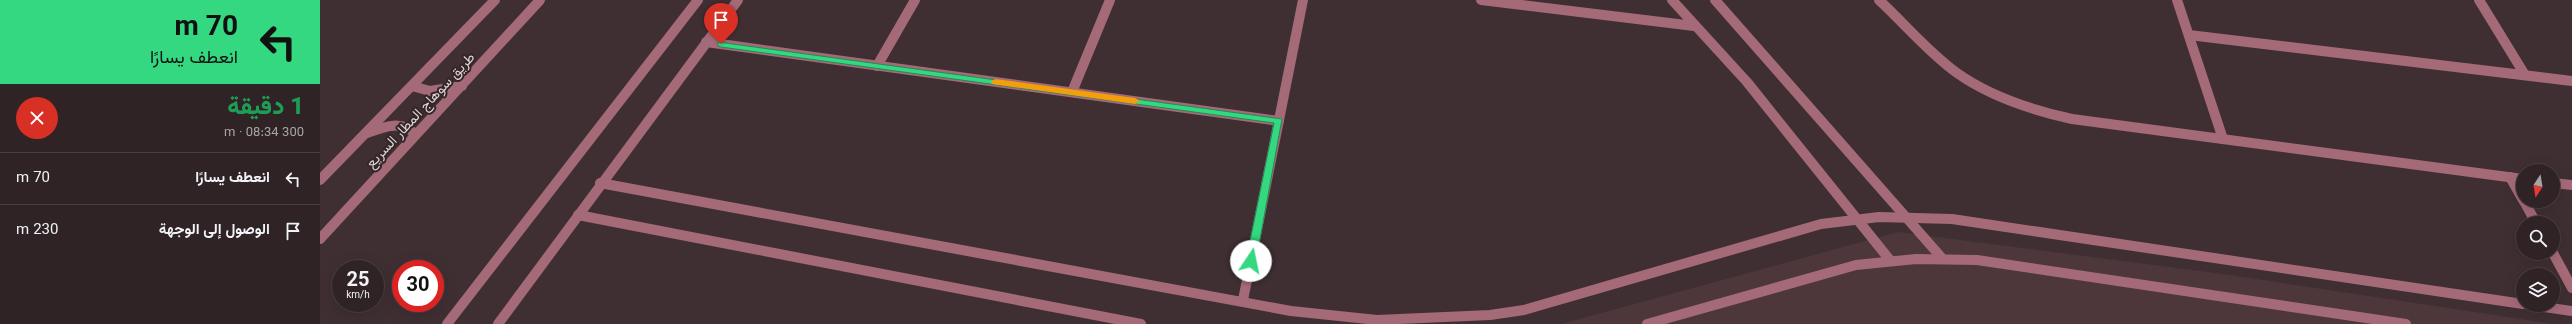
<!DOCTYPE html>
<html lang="ar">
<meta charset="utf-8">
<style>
body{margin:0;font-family:Georgia,Vazirmatn,serif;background:#3b2f32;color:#f1f3f6;direction:rtl;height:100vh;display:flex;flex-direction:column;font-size:15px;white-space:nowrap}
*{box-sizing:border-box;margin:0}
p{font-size:13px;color:#a7a4a7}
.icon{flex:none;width:22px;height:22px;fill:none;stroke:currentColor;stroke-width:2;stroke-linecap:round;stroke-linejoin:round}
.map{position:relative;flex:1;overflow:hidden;direction:ltr}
.sheet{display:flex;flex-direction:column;background:#2f2326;width:320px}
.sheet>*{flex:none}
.hud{background:#34d881;color:#111;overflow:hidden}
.needle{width:26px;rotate:192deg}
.controls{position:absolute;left:2196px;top:164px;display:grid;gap:8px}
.controls a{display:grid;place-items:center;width:44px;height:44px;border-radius:50%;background:#2f2326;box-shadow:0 4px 16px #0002,0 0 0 1px #4a4043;font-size:20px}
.speed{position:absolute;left:12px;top:260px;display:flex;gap:8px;font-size:20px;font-weight:700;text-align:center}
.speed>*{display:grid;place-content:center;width:52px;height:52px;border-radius:50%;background:#2f2326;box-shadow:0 4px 16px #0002,0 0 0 1px #4a4043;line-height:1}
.speed small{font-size:10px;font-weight:400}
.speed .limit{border:6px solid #d22;background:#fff;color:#111}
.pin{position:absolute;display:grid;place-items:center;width:34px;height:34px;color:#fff;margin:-41px -17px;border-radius:50% 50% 50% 0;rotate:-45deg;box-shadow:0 0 4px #0007}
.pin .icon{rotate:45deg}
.me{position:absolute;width:44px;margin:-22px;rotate:11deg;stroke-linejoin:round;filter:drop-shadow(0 0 3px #0008)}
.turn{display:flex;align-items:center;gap:14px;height:84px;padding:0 16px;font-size:18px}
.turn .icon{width:52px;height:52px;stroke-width:2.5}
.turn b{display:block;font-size:28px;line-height:34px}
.round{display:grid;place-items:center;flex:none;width:42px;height:42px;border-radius:21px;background:#3b2f32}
.head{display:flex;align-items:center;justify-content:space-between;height:68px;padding:0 16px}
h1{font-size:24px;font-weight:800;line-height:30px;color:#1e9e55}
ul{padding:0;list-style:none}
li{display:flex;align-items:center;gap:12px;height:52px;padding:0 16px;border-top:1px solid #4a4043}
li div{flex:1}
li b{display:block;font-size:15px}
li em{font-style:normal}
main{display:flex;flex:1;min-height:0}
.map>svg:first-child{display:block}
.built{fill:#4d373b}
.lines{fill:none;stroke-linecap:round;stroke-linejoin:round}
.minor{stroke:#a56a78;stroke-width:10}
.route{fill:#34d881;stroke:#228c54}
.slow{fill:#f59e0b}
.labels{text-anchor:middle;stroke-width:4;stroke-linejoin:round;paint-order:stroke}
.street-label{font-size:14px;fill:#dfd4d6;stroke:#352629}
</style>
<main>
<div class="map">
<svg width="2252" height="324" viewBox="0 0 2252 324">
<rect width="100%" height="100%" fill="#3f2f33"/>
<polygon class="built" points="1578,232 1903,274 2233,324 1241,324"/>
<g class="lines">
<g class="minor">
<polyline points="1161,0 1374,26"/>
<polyline points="1352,0 1427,82 1569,259"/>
<polyline points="1395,0 1621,257"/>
<path d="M 1559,0 C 1585,24 1608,52 1637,73 C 1671,97 1711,110 1752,119 L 2203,179"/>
<polyline points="1857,0 1903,139"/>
<polyline points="2159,0 2205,75"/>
<polyline points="1869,35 2252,81"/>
<polyline points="386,42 959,121"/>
<polyline points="557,66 595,0"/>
<polyline points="92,86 110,91 142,86"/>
<polyline points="752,92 790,0"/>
<path d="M 47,133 C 63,127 83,119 95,135"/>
<polyline points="2190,177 2203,200"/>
<polyline points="0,180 175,0"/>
<polyline points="280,183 971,311 1057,320 1170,315 1204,310 1501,224 1559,217 1632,219 2203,304"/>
<polyline points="2233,183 2252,185"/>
<polyline points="2204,201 2216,223"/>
<polyline points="258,215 821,324"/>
<polyline points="0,239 220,0"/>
<polyline points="2233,253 2252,288"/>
<polyline points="923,300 983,0"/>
<polyline points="2210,305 2252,311"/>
<polyline points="127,324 378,0"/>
<polyline points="178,324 418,0"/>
<polyline points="1327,324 1536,265 1596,259 1657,260 2086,324"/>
</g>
</g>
<polygon class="route" points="398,42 962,119 936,261 931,265 926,261 954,123 401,47 398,46"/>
<polygon class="slow" points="675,79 815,98 820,101 815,104 672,84 671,82"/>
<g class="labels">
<g class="street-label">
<text transform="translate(100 110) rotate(-47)" y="5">طريق سوهاج المطار السريع</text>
</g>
</g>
</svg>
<div class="controls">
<a><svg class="needle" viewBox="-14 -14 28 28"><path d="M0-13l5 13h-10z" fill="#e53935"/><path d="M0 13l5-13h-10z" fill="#a7a4a7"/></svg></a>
<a><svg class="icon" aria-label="search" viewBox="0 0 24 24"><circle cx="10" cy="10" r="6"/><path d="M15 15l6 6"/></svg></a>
<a><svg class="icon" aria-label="layers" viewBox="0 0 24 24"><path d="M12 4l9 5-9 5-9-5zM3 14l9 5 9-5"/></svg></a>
</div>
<div class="speed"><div>25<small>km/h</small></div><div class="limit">30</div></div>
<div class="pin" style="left:401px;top:44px;background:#d93025"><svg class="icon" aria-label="arrive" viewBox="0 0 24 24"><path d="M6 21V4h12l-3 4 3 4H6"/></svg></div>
<svg class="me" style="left:931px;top:261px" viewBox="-20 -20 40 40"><circle r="19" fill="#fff"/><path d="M0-13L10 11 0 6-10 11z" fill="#34d881"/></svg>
</div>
<section class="sheet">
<div class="hud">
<div class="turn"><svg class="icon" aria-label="left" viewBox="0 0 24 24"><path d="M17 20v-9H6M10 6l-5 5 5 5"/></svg><div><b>70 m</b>انعطف يسارًا</div></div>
</div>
<div class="head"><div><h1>1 دقيقة</h1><p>300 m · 08:34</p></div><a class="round" style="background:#d93025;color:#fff"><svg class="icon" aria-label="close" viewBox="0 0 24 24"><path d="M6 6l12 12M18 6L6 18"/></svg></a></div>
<ul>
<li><svg class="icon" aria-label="left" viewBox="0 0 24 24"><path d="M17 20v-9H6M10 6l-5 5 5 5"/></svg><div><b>انعطف يسارًا</b></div><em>70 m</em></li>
<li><svg class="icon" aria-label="arrive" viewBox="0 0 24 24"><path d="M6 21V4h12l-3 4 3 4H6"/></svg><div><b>الوصول إلى الوجهة</b></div><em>230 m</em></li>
</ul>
</section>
</main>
